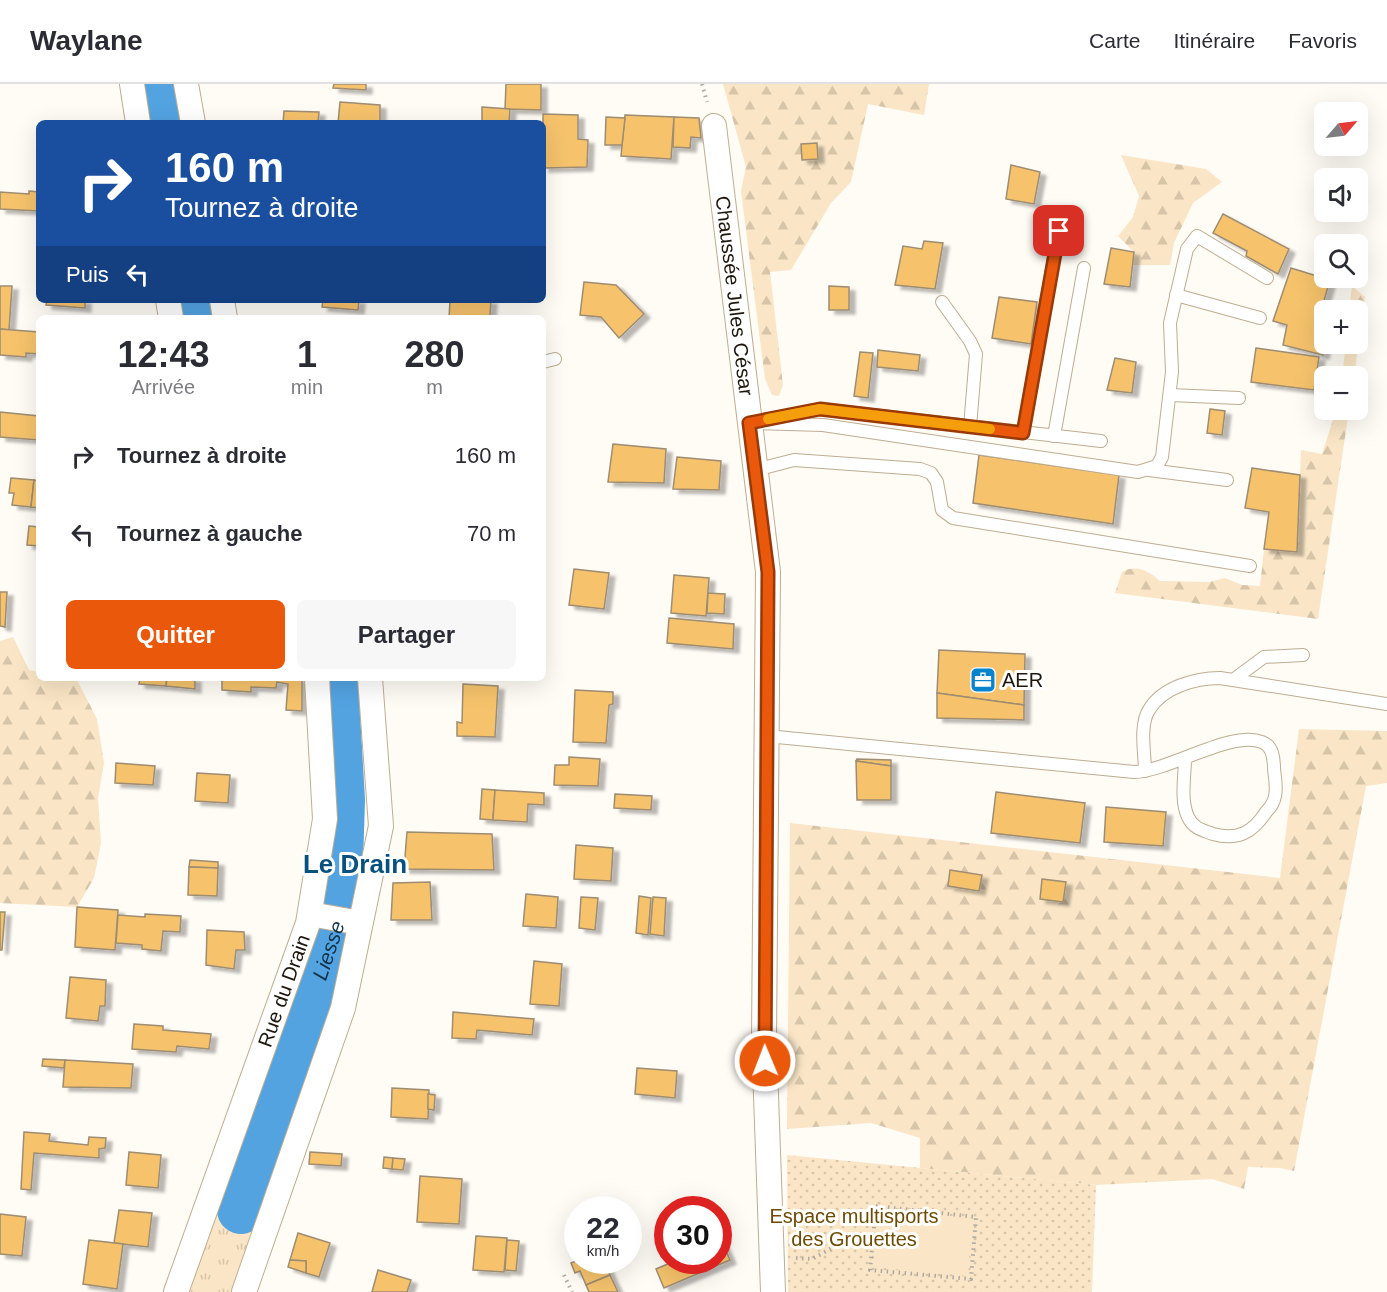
<!DOCTYPE html>
<html lang="fr">
<meta charset="utf-8">
<style>
body{margin:0;font-family:Arial,sans-serif;background:#f7f7f7;color:#2b2b33;height:100vh;display:flex;flex-direction:column;font-size:22px;white-space:nowrap}
*{box-sizing:border-box;margin:0}
p{font-size:20px;color:#7c7c81}
.icon{flex:none;width:33px;height:33px;fill:none;stroke:currentColor;stroke-width:2;stroke-linecap:round;stroke-linejoin:round}
.map{position:relative;flex:1;overflow:hidden}
.sheet{position:absolute;left:36px;top:231px;width:510px;height:366px;display:flex;flex-direction:column;background:#fff;border-radius:9px;box-shadow:0 6px 24px #0002}
.sheet>*{flex:none}
.banner{position:absolute;left:36px;top:36px;width:510px;height:183px;border-radius:9px;box-shadow:0 6px 24px #0002;background:#1a4fa0;color:#fff;overflow:hidden}
.needle{width:39px;rotate:62deg}
.fabs{position:absolute;left:1314px;top:18px;display:grid;gap:12px}
.fabs a{display:grid;place-items:center;width:54px;height:54px;border-radius:9px;background:#fff;box-shadow:0 6px 24px #0002;font-size:30px}
.speed{position:absolute;left:564px;top:1112px;display:flex;gap:12px;font-size:30px;font-weight:700;text-align:center}
.speed>*{display:grid;place-content:center;width:78px;height:78px;border-radius:50%;background:#fff;box-shadow:0 6px 24px #0002;line-height:1}
.speed small{font-size:15px;font-weight:400}
.speed .limit{border:9px solid #d22;background:#fff;color:#111}
.pin{position:absolute;display:grid;place-items:center;width:51px;height:51px;color:#fff;margin:-26px;border-radius:12px;box-shadow:0 3px 9px #0006}
.me{position:absolute;width:66px;margin:-33px;rotate:359deg;stroke-linejoin:round;filter:drop-shadow(0 0 4px #0008)}
.turn{display:flex;align-items:center;gap:21px;height:126px;padding:0 30px;font-size:27px}
.turn .icon{width:78px;height:78px;stroke-width:2.5}
.turn b{display:block;font-size:42px;line-height:51px}
.then{display:flex;align-items:center;height:57px;padding:0 30px;background:#0003;gap:12px;font-size:22px}
.eta{display:flex;justify-content:space-evenly;align-items:center;height:102px;text-align:center}
.eta b{font-size:36px;font-weight:700;line-height:42px}
.action{display:flex;gap:12px;margin-top:auto;padding:12px 30px}
.action a{flex:1;height:69px;border-radius:9px;background:#ea580c;color:#fff;font-size:24px;font-weight:700;line-height:69px;text-align:center}
.action a+a{background:#f7f7f7;color:#2b2b33}
ul{padding:0;list-style:none}
li{display:flex;align-items:center;gap:18px;height:78px;padding:0 30px}
li div{flex:1}
li b{display:block;font-size:22px}
li em{font-style:normal}
header{display:flex;align-items:center;gap:36px;box-sizing:border-box;height:84px;padding:0 30px;background:#fff;border-bottom:2px solid #e1e1e2}
header strong{font-size:28px}
nav{display:flex;gap:33px;margin-inline-start:auto;font-size:21px}
.map>svg:first-child{display:block}
.grass{fill:url(#grass-tufts)}
.forest{fill:url(#forest-firs)}
.park{fill:url(#park-dots)}
.pitch{fill:#fae6c6}
.lines{fill:none;stroke-linecap:round;stroke-linejoin:round}
.river{stroke:#53a3e1;stroke-width:48}
.building{fill:#f6c36c;stroke:#9e8d72;stroke-width:1.5;filter:url(#shadow)}
.lane-casing{stroke:#bead91;stroke-width:14}
.street-casing{stroke:#bead91;stroke-width:26}
.path{stroke:#ada8a1;stroke-width:4;stroke-dasharray:1.5 4.5;stroke-linecap:butt}
.lane{stroke:#fff;stroke-width:12}
.street{stroke:#fff;stroke-width:24}
.route-casing{stroke:#983908;stroke-width:15}
.route{stroke:#ea580c;stroke-width:10}
.slow{stroke:#f59e0b;stroke-width:10}
.labels{text-anchor:middle;stroke-width:6;stroke-linejoin:round;paint-order:stroke}
.street-label{font-size:20px;fill:#1d170d;stroke:#fff}
.poi-label{font-size:20px;fill:#1d170d;stroke:#fff;text-anchor:start}
.park-label{font-size:20px;fill:#6c4b02;stroke:#fff}
.water-label{font-size:21px;font-style:italic;fill:#10324b;stroke:#fff}
.district-label{font-size:26px;font-weight:bold;fill:#07517f;stroke:#fff}
</style>
<header>
<strong>Waylane</strong>
<nav><a>Carte</a><a>Itinéraire</a><a>Favoris</a></nav>
</header>
<div class="map">
<svg width="1387" height="1208" viewBox="0 0 1387 1208">
<defs>
<pattern id="grass-tufts" width="24" height="20" patternUnits="userSpaceOnUse" patternTransform="scale(1.5)"><rect width="24" height="20" fill="#fae6c6"/><path d="M3 7l-1-3M5 7V3M7 7l1-3M15 17l-1-3M17 17v-4M19 17l1-3" fill="none" stroke="#d6c5a9"/></pattern>
<pattern id="forest-firs" width="22" height="20" patternUnits="userSpaceOnUse" patternTransform="scale(1.5)"><rect width="22" height="20" fill="#fae6c6"/><path d="M5 1l3.5 6h-7zM16 11l3.5 6h-7z" fill="#d6c5a9"/></pattern>
<pattern id="park-dots" width="8" height="8" patternUnits="userSpaceOnUse" patternTransform="scale(1.5)"><rect width="8" height="8" fill="#fae6c6"/><path d="M2 2h.1M6 6h.1" fill="none" stroke="#d6c5a9" stroke-width="1.8" stroke-linecap="round"/></pattern>
<filter id="shadow"><feDropShadow dx="6" dy="4" stdDeviation="1.5" flood-color="#0004"/></filter>
</defs>
<rect width="100%" height="100%" fill="#fffbf5"/>
<polygon class="grass" points="224,1113 258,1127 232,1208 185,1208"/>
<g class="forest">
<polygon points="723,0 929,0 924,31 868,20 851,98 831,119 791,186 770,188 783,301 779,312 772,311 765,295 741,107 746,83"/>
<polygon points="1121,71 1206,85 1222,98 1193,119 1174,159 1170,181 1133,181 1134,168 1118,152 1133,133 1139,112"/>
<polygon points="1352,202 1365,213 1354,292 1342,292 1346,260 1358,260 1358,226 1349,226"/>
<path d="M 1336,326 L 1349,326 L 1318,535 L 1115,509 L 1122,488 C 1136,480 1149,487 1160,497 L 1209,498 L 1225,494 L 1242,501 L 1260,502 L 1264,465 L 1297,468 L 1301,366 L 1322,370 Z"/>
<polygon points="13,553 29,586 39,588 39,594 77,596 97,635 104,679 98,714 101,759 94,794 77,823 0,819 0,557"/>
<polygon points="1299,645 1387,647 1387,699 1366,702 1294,1087 1280,1084 1248,1083 1244,1105 1212,1095 1096,1101 920,1084 920,1054 871,1039 787,1045 790,739 1280,794"/>
</g>
<polygon class="park" points="787,1071 1096,1101 1092,1208 788,1208"/>
<polygon class="pitch" points="878,1125 972,1134 968,1192 873,1183"/>
<g class="lines">
<g class="river">
<polyline points="153,0 159,39"/>
<polyline points="188,216 191,234"/>
<path id="s1" d="M 241,1126 L 337,842 L 341,716 L 334,594"/>
</g>
</g>
<g class="building">
<polygon points="334,0 366,0 366,6 333,4"/>
<polygon points="506,0 541,0 541,26 505,25"/>
<polygon points="340,18 380,21 380,39 338,39"/>
<polygon points="482,23 510,25 509,39 482,39"/>
<polygon points="284,27 319,28 318,39 283,39"/>
<polygon points="543,30 578,31 578,55 588,56 587,83 543,84"/>
<polygon points="625,31 674,33 671,75 621,72"/>
<polygon points="606,33 625,34 622,61 605,61"/>
<polygon points="674,33 699,34 701,54 691,53 690,64 673,63"/>
<polygon points="817,59 818,75 802,76 801,60"/>
<polygon points="1011,81 1040,88 1034,120 1006,115"/>
<polygon points="29,107 39,108 39,127 0,125 0,108 29,110"/>
<polygon points="1223,130 1289,165 1278,190 1246,172 1247,167 1213,149"/>
<polygon points="924,157 943,159 935,205 895,201 903,162 922,165"/>
<polygon points="1111,164 1134,168 1130,203 1104,200"/>
<polygon points="1291,184 1330,196 1321,227 1324,229 1325,260 1323,271 1283,261 1287,241 1273,237"/>
<polygon points="584,198 616,201 644,230 619,254 601,233 580,231"/>
<polygon points="0,202 12,202 9,246 0,245"/>
<polygon points="829,202 849,203 849,226 829,226"/>
<polygon points="999,213 1037,218 1031,260 992,254"/>
<polygon points="47,216 85,216 85,224 46,221"/>
<polygon points="323,216 359,216 358,226 322,223"/>
<polygon points="450,216 491,216 490,232 449,234"/>
<polygon points="0,245 39,248 39,270 26,269 26,273 0,271"/>
<polygon points="1256,264 1319,273 1314,306 1251,298"/>
<polygon points="878,266 920,271 918,287 877,283"/>
<polygon points="860,268 873,269 868,314 854,312"/>
<polygon points="1115,274 1136,278 1132,309 1107,306"/>
<polygon points="1210,325 1225,327 1222,351 1207,349"/>
<polygon points="0,328 39,332 39,356 0,353"/>
<polygon points="613,360 666,365 664,399 608,398"/>
<polygon points="979,371 1119,391 1113,440 973,419"/>
<polygon points="677,373 721,377 719,406 673,405"/>
<polygon points="1252,384 1300,391 1297,468 1264,465 1269,428 1245,424"/>
<polygon points="11,394 34,396 31,423 12,421 14,409 9,409"/>
<polygon points="34,396 39,397 39,424 31,423"/>
<polygon points="29,442 39,443 39,462 27,461"/>
<polygon points="574,485 609,489 604,525 569,521"/>
<polygon points="674,491 709,494 706,532 671,529"/>
<polygon points="0,508 7,508 5,543 0,542"/>
<polygon points="708,509 725,510 724,530 707,529"/>
<polygon points="669,534 734,540 733,565 667,559"/>
<polygon points="939,566 1025,570 1024,621 937,609"/>
<polygon points="140,594 167,594 166,602 139,600"/>
<polygon points="167,594 195,594 195,605 166,602"/>
<polygon points="222,594 302,594 302,627 286,626 288,600 277,598 276,604 251,603 251,608 222,606"/>
<polygon points="463,600 498,602 495,653 457,652 457,638 462,639"/>
<polygon points="575,606 613,608 613,620 609,621 606,659 573,658"/>
<polygon points="937,609 1024,621 1024,636 937,634"/>
<polygon points="569,673 600,675 598,702 554,701 555,681 569,681"/>
<polygon points="857,675 891,676 891,682 856,677"/>
<polygon points="856,677 891,682 891,716 857,716"/>
<polygon points="116,679 155,682 153,701 115,699"/>
<polygon points="197,689 230,691 228,719 195,717"/>
<polygon points="482,705 495,706 493,736 480,735"/>
<polygon points="495,706 544,709 544,721 528,720 527,738 493,736"/>
<polygon points="996,708 1085,719 1080,759 991,749"/>
<polygon points="615,710 652,712 651,726 614,724"/>
<polygon points="1106,723 1166,728 1163,762 1104,758"/>
<polygon points="407,748 492,750 494,786 404,785"/>
<polygon points="576,761 613,764 611,797 574,795"/>
<polygon points="190,776 218,778 218,784 189,783"/>
<polygon points="189,783 218,784 217,812 188,811"/>
<polygon points="950,786 982,791 979,807 948,802"/>
<polygon points="1042,795 1066,798 1063,818 1040,815"/>
<polygon points="430,798 432,836 391,836 393,799"/>
<polygon points="526,810 558,813 556,844 523,842"/>
<polygon points="639,812 651,814 648,851 636,849"/>
<polygon points="581,813 598,814 595,846 579,844"/>
<polygon points="653,813 666,814 664,852 650,850"/>
<polygon points="77,823 118,826 115,866 75,863"/>
<polygon points="0,828 5,828 2,866 0,866"/>
<polygon points="145,830 181,832 180,848 163,847 161,867 142,865 142,861 116,859 118,831 145,833"/>
<polygon points="207,846 244,848 245,866 236,866 234,885 206,881"/>
<polygon points="534,877 562,880 559,922 530,920"/>
<polygon points="70,893 106,896 105,922 100,922 98,937 66,934"/>
<polygon points="453,928 534,935 532,951 477,946 476,955 452,954"/>
<polygon points="134,940 163,942 163,946 211,950 209,965 177,962 176,968 132,965"/>
<polygon points="43,975 65,976 64,984 42,982"/>
<polygon points="65,976 133,980 131,1004 63,1003"/>
<polygon points="637,984 677,987 675,1014 635,1010"/>
<polygon points="392,1004 429,1006 428,1035 391,1033"/>
<polygon points="428,1010 435,1011 434,1026 428,1025"/>
<polygon points="24,1048 50,1050 49,1057 88,1061 89,1053 106,1054 105,1064 99,1065 99,1074 34,1069 31,1106 21,1105"/>
<polygon points="129,1068 161,1071 158,1104 126,1101"/>
<polygon points="310,1068 342,1070 341,1082 309,1080"/>
<polygon points="384,1073 393,1074 392,1085 383,1084"/>
<polygon points="393,1074 405,1075 403,1086 392,1085"/>
<polygon points="420,1092 462,1095 459,1140 417,1138"/>
<polygon points="119,1126 152,1129 148,1163 114,1159"/>
<polygon points="0,1130 26,1133 22,1172 0,1170"/>
<polygon points="298,1149 330,1159 319,1193 306,1189 306,1177 290,1176"/>
<polygon points="476,1152 507,1154 504,1188 473,1186"/>
<polygon points="89,1156 123,1160 117,1205 83,1200"/>
<polygon points="507,1156 519,1157 516,1187 505,1186"/>
<polygon points="722,1158 730,1176 664,1204 656,1185 677,1176 718,1176 718,1160"/>
<polygon points="290,1176 306,1177 306,1189 288,1183"/>
<polygon points="579,1176 604,1176 610,1191 586,1201 580,1187 575,1189 571,1179"/>
<polygon points="378,1186 411,1196 407,1208 372,1208"/>
<polygon points="610,1191 618,1208 589,1208 586,1201"/>
</g>
<g class="lines">
<g class="lane-casing">
<g id="lane">
<polyline points="1176,211 1260,234"/>
<polyline points="942,218 970,257 976,270 970,343"/>
<polyline points="543,278 555,275"/>
<polyline points="1170,311 1239,314"/>
<polyline points="771,335 820,325 1101,357"/>
<polyline points="749,339 823,341 1138,388 1157,382 1162,373 1172,288 1170,239 1187,165 1197,152 1267,194"/>
<polyline points="1023,349 1059,146"/>
<polyline points="1054,352 1084,184"/>
<polyline points="755,386 794,376 920,385 931,389 937,398 942,426 953,434 1250,482"/>
<polyline points="1149,386 1227,396"/>
<polyline points="1233,596 1264,573 1303,571"/>
<path d="M 767,652 L 1134,688 C 1170,687 1230,646 1262,658 C 1273,662 1274,675 1274,685 C 1275,694 1277,704 1275,712 C 1274,718 1270,724 1266,728 C 1253,748 1238,757 1213,750 C 1202,746 1193,744 1188,733 C 1180,716 1185,692 1185,674"/>
<path d="M 1145,687 C 1145,670 1139,641 1149,626 C 1162,603 1196,594 1220,594 L 1387,620"/>
</g>
</g>
<g class="street-casing">
<g id="street">
<polyline points="132,0 138,39"/>
<polyline points="186,0 193,39"/>
<path id="s2" d="M 714,42 L 768,488 L 764,955 L 773,1208"/>
<polyline points="168,216 171,234"/>
<polyline points="222,216 225,234"/>
<polyline points="310,830 360,839"/>
<path id="s3" d="M 176,1208 L 308,839 L 325,735 L 317,594"/>
<polyline points="244,1208 343,924 381,742 370,594"/>
</g>
</g>
<g class="path">
<polyline points="702,0 707,18"/>
<polygon points="876,1122 976,1133 971,1195 870,1186"/>
<polyline points="796,1174 812,1175 841,1159 875,1162"/>
<polyline points="564,1191 572,1208"/>
</g>
<use href="#lane" class="lane"/>
<use href="#street" class="street"/>
</g>
<g class="lines">
<g class="route-casing">
<polyline id="route" points="765,977 768,488 749,339 820,325 1023,349 1059,147"/>
</g>
<use href="#route" class="route"/>
<polyline class="slow" points="768,335 820,325 990,345"/>
</g>
<defs>
<g id="office-square" transform="scale(1.35)"><rect x="-9" y="-9" width="18" height="18" rx="4" fill="#0784cc" stroke="#fff"/><path d="M-6-3h4V-5.5h4V-3h4V5H-6ZM-1-4.5V-3h2v-1.5ZM-6 0V1H6V0Z" fill="#fff"/></g>
</defs>
<g fill-rule="evenodd">
<use href="#office-square" x="983" y="596"/>
</g>
<g class="labels">
<g class="street-label">
<text dy="7" stroke="none"><textPath href="#s2" startOffset="171">Chaussée Jules César</textPath></text>
<text dy="7" stroke="none"><textPath href="#s3" startOffset="320">Rue du Drain</textPath></text>
</g>
<g class="poi-label">
<text x="1002" y="603">AER</text>
</g>
<g class="park-label">
<text x="854" y="1139">Espace multisports<tspan x="854" dy="23">des Grouettes</tspan></text>
</g>
<g class="water-label">
<text dy="7" stroke="none"><textPath href="#s1" startOffset="274">Liesse</textPath></text>
</g>
<g class="district-label">
<text x="355" y="789">Le Drain</text>
</g>
</g>
</svg>
<div class="fabs">
<a><svg class="needle" viewBox="-14 -14 28 28"><path d="M0-13l5 13h-10z" fill="#e53935"/><path d="M0 13l5-13h-10z" fill="#7c7c81"/></svg></a>
<a><svg class="icon" aria-label="sound" viewBox="0 0 24 24"><path d="M4 9h4l5-4v14l-5-4H4zM17 9q2 3 0 6"/></svg></a>
<a><svg class="icon" aria-label="search" viewBox="0 0 24 24"><circle cx="10" cy="10" r="6"/><path d="M15 15l6 6"/></svg></a>
<a>+</a>
<a>−</a>
</div>
<div class="speed"><div>22<small>km/h</small></div><div class="limit">30</div></div>
<div class="pin" style="left:1059px;top:147px;background:#d93025"><svg class="icon" aria-label="arrive" viewBox="0 0 24 24"><path d="M6 21V4h12l-3 4 3 4H6"/></svg></div>
<svg class="me" style="left:765px;top:977px" viewBox="-20 -20 40 40"><circle r="17" fill="#ea580c" stroke="#fff" stroke-width="3"/><path d="M0-11L8 9 0 5-8 9z" fill="#fff"/></svg>
<div class="banner">
<div class="turn"><svg class="icon" aria-label="right" viewBox="0 0 24 24"><path d="M7 20v-9h11M14 6l5 5-5 5"/></svg><div><b>160 m</b>Tournez à droite</div></div>
<div class="then">Puis<svg class="icon" aria-label="left" viewBox="0 0 24 24"><path d="M17 20v-9H6M10 6l-5 5 5 5"/></svg></div>
</div>
<section class="sheet">
<div class="eta">
<div><b>12:43</b><p>Arrivée</p></div>
<div><b>1</b><p>min</p></div>
<div><b>280</b><p>m</p></div>
</div>
<ul>
<li><svg class="icon" aria-label="right" viewBox="0 0 24 24"><path d="M7 20v-9h11M14 6l5 5-5 5"/></svg><div><b>Tournez à droite</b></div><em>160 m</em></li>
<li><svg class="icon" aria-label="left" viewBox="0 0 24 24"><path d="M17 20v-9H6M10 6l-5 5 5 5"/></svg><div><b>Tournez à gauche</b></div><em>70 m</em></li>
</ul>
<div class="action"><a>Quitter</a><a>Partager</a></div>
</section>
</div>
